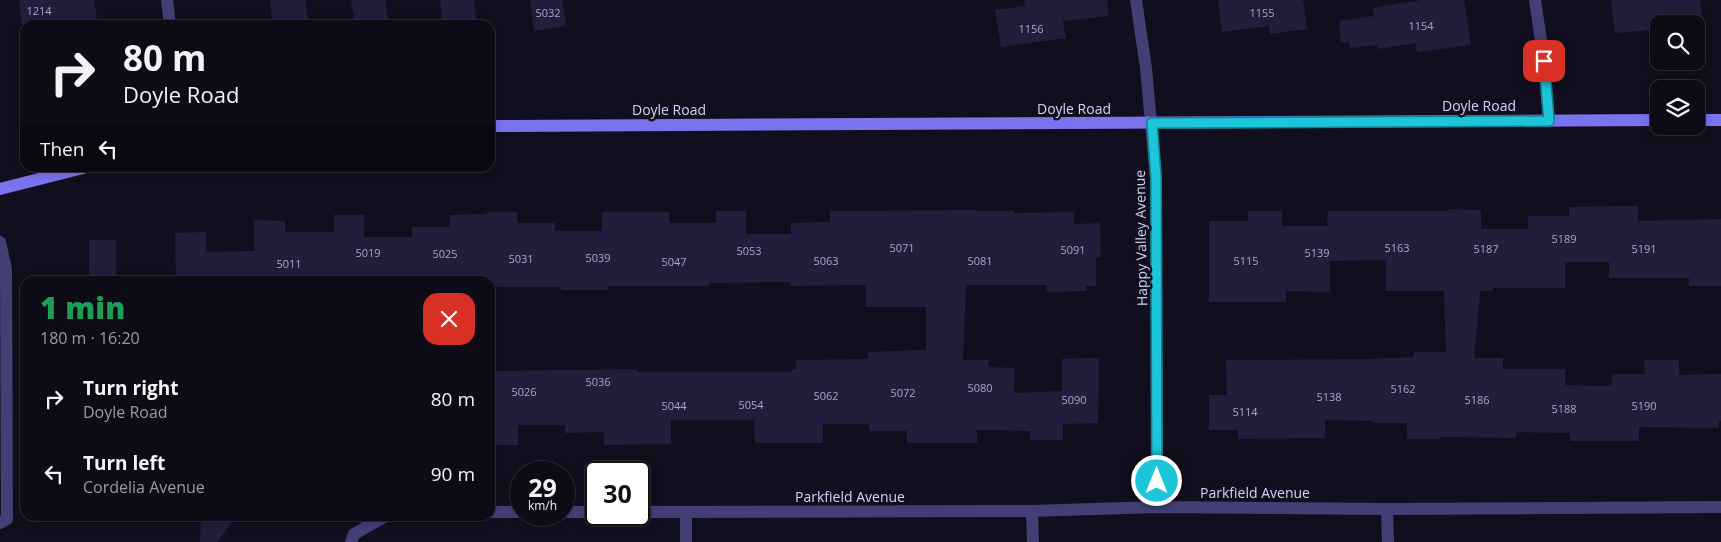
<!DOCTYPE html>
<meta charset="utf-8">
<style>
body{margin:0;font-family:"Open Sans",sans-serif;background:#16141f;color:#f1f3f6;height:100vh;display:flex;flex-direction:column;font-size:19px;white-space:nowrap}
*{box-sizing:border-box;margin:0}
p{font-size:16px;color:#9a9ba1}
.icon{flex:none;width:28px;height:28px;fill:none;stroke:currentColor;stroke-width:2;stroke-linecap:round;stroke-linejoin:round}
.map{position:relative;flex:1;overflow:hidden}
.side{position:absolute;left:20px;top:276px;width:475px;height:245px;display:flex;flex-direction:column;background:#0d0b16;border-radius:15px;box-shadow:0 2px 8px #0003,0 0 0 1px #2d2b35}
.side>*{flex:none}
.hud{position:absolute;left:20px;top:20px;width:475px;height:152px;border-radius:15px;box-shadow:0 2px 8px #0003,0 0 0 1px #2d2b35;background:#0d0b16;color:#f1f3f6;overflow:hidden}
.tools{position:absolute;left:1650px;top:15px;display:grid;gap:10px}
.tools a{display:grid;place-items:center;width:55px;height:55px;border-radius:10px;background:#0d0b16;box-shadow:0 2px 8px #0003,0 0 0 1px #2d2b35;font-size:25px}
.speed{position:absolute;left:510px;top:461px;display:flex;gap:10px;font-size:25px;font-weight:700;text-align:center}
.speed>*{display:grid;place-content:center;width:65px;height:65px;border-radius:50%;background:#0d0b16;box-shadow:0 2px 8px #0003,0 0 0 1px #2d2b35;line-height:1}
.speed small{font-size:12px;font-weight:400}
.speed .limit{border:2px solid #111;border-radius:8px;background:#fff;color:#111}
.pin{position:absolute;display:grid;place-items:center;width:42px;height:42px;color:#fff;margin:-21px;border-radius:10px;box-shadow:0 2px 8px #0006}
.me{position:absolute;width:55px;margin:-28px;rotate:0deg;stroke-linejoin:round;filter:drop-shadow(0 0 4px #0008)}
.turn{display:flex;align-items:center;gap:18px;height:105px;padding:0 20px;font-size:22px}
.turn .icon{width:65px;height:65px;stroke-width:2.5}
.turn b{display:block;font-size:35px;line-height:42px}
.then{display:flex;align-items:center;height:48px;padding:0 20px;background:#0003;gap:10px;font-size:19px}
.round{display:grid;place-items:center;flex:none;width:52px;height:52px;border-radius:15px;background:#16141f}
.overview{display:flex;align-items:center;justify-content:space-between;height:85px;padding:0 20px}
h1{font-size:30px;font-weight:800;line-height:38px;color:#1e9e55}
ul{padding:0;list-style:none}
li{display:flex;align-items:center;gap:15px;height:75px;padding:0 20px}
li div{flex:1}
li b{display:block;font-size:19px}
li em{font-style:normal}
.map>svg:first-child{display:block}
.building{fill:#231d3c}
.lines{fill:none;stroke-linecap:round;stroke-linejoin:round}
.minor{stroke:#423f76;stroke-width:12}
.secondary{stroke:#7874ed;stroke-width:12}
.route-casing{stroke:#12808e;stroke-width:12}
.route{stroke:#1cc5da;stroke-width:9}
.labels{text-anchor:middle;stroke-width:5;stroke-linejoin:round;paint-order:stroke}
.number-label{font-size:11px;fill:#a9a4ca}
.street-label{font-size:14px;fill:#d6d1f9;stroke:#110f1d}
</style>
<div class="map">
<svg width="1721" height="542" viewBox="0 0 1721 542">
<rect width="100%" height="100%" fill="#110f1d"/>
<g class="building">
<polygon points="19,0 94,0 98,25 22,25"/>
<polygon points="270,0 305,0 309,25 273,25"/>
<polygon points="351,0 385,0 389,25 355,25"/>
<polygon points="440,0 474,0 476,21 469,22 469,25 443,25"/>
<polygon points="530,0 562,0 566,26 534,31"/>
<polygon points="1024,0 1107,0 1108,16 1063,21 1066,38 1001,47 995,10 1025,6"/>
<polygon points="1218,0 1303,0 1307,29 1270,34 1269,26 1222,32"/>
<polygon points="1422,0 1464,0 1471,45 1417,52 1416,43 1378,49 1378,45 1350,48 1349,42 1341,43 1339,21 1374,16 1372,8"/>
<polygon points="1611,0 1700,0 1702,23 1659,24 1659,29 1615,33"/>
<polygon points="1638,206 1638,221 1721,219 1721,286 1689,286 1689,278 1609,278 1609,262 1565,262 1565,288 1493,288 1493,291 1480,291 1474,358 1503,358 1503,369 1565,369 1565,385 1612,386 1612,374 1645,374 1644,360 1679,360 1679,375 1721,374 1721,421 1719,421 1719,428 1639,427 1639,441 1570,441 1570,433 1516,432 1516,438 1440,437 1440,439 1407,439 1407,423 1373,423 1373,421 1325,420 1325,438 1238,439 1238,430 1209,430 1209,395 1227,395 1226,360 1372,359 1414,357 1414,352 1446,352 1444,291 1386,291 1386,260 1330,261 1330,292 1286,291 1286,302 1209,302 1209,221 1248,221 1248,211 1282,211 1282,226 1327,226 1328,211 1448,211 1448,209 1481,210 1481,229 1528,229 1528,216 1569,216 1569,207"/>
<polygon points="976,210 976,211 1014,211 1014,213 1074,212 1074,224 1100,223 1101,257 1096,257 1096,286 1086,286 1086,291 1047,292 1046,285 966,285 963,360 989,360 988,367 1015,368 1014,393 1062,391 1062,359 1099,358 1098,423 1063,424 1063,440 1030,440 1030,431 977,430 977,443 907,443 907,431 869,431 869,424 823,424 823,443 755,443 754,420 671,420 671,444 604,445 604,432 565,433 565,425 518,425 518,445 490,445 490,371 637,369 637,372 792,372 792,369 796,369 796,360 868,359 868,352 926,350 926,307 866,307 866,285 791,286 791,282 709,283 709,286 608,286 608,290 561,290 561,287 490,287 490,281 176,281 175,233 206,232 206,252 254,251 254,220 285,221 285,232 334,232 334,215 364,215 364,237 412,237 412,227 450,227 450,215 487,214 487,212 517,212 517,223 555,223 555,231 602,231 602,212 669,212 669,223 716,223 716,211 746,211 746,234 791,234 791,223 830,222 830,211"/>
<rect x="89" y="240" width="27" height="41"/>
<polygon points="201,516 237,516 217,542 200,542"/>
</g>
<g class="lines">
<g class="minor">
<polyline points="167,0 170,25"/>
<polyline points="1136,0 1146,68 1156,178 1157,507"/>
<polyline points="1535,0 1544,61 1549,121"/>
<polyline points="0,242 6,269 7,519 0,523"/>
<polyline points="1387,509 1388,542"/>
<polyline points="1032,511 1033,542"/>
<polyline points="490,512 521,512"/>
<polyline points="564,512 596,512"/>
<polyline points="639,512 1032,511 1157,507 1387,509 1721,507"/>
<polyline points="686,512 686,542"/>
<polyline points="351,542 354,534 386,516"/>
</g>
<g class="secondary">
<polyline points="1696,120 1721,120"/>
<polyline points="490,126 1659,120"/>
<polyline points="0,189 83,168"/>
</g>
</g>
<g class="lines">
<g class="route-casing">
<polyline id="route" points="1157,481 1156,178 1152,123 1549,121 1544,61"/>
</g>
<use href="#route" class="route"/>
</g>
<g class="labels">
<g class="number-label">
<text x="39" y="15">1214</text>
<text x="548" y="17">5032</text>
<text x="1262" y="17">1155</text>
<text x="1421" y="30">1154</text>
<text x="1031" y="33">1156</text>
<text x="1564" y="243">5189</text>
<text x="902" y="252">5071</text>
<text x="1397" y="252">5163</text>
<text x="1486" y="253">5187</text>
<text x="1644" y="253">5191</text>
<text x="1073" y="254">5091</text>
<text x="749" y="255">5053</text>
<text x="368" y="257">5019</text>
<text x="1317" y="257">5139</text>
<text x="445" y="258">5025</text>
<text x="598" y="262">5039</text>
<text x="521" y="263">5031</text>
<text x="826" y="265">5063</text>
<text x="980" y="265">5081</text>
<text x="1246" y="265">5115</text>
<text x="674" y="266">5047</text>
<text x="289" y="268">5011</text>
<text x="598" y="386">5036</text>
<text x="980" y="392">5080</text>
<text x="1403" y="393">5162</text>
<text x="524" y="396">5026</text>
<text x="903" y="397">5072</text>
<text x="826" y="400">5062</text>
<text x="1329" y="401">5138</text>
<text x="1074" y="404">5090</text>
<text x="1477" y="404">5186</text>
<text x="751" y="409">5054</text>
<text x="674" y="410">5044</text>
<text x="1644" y="410">5190</text>
<text x="1564" y="413">5188</text>
<text x="1245" y="416">5114</text>
</g>
<g class="street-label">
<text x="1479" y="111">Doyle Road</text>
<text x="1074" y="114">Doyle Road</text>
<text x="669" y="115">Doyle Road</text>
<text transform="translate(1141 238) rotate(-91)" y="5">Happy Valley Avenue</text>
<text x="1255" y="498">Parkfield Avenue</text>
<text x="850" y="502">Parkfield Avenue</text>
</g>
</g>
</svg>
<div class="tools">
<a><svg class="icon" aria-label="search" viewBox="0 0 24 24"><circle cx="10" cy="10" r="6"/><path d="M15 15l6 6"/></svg></a>
<a><svg class="icon" aria-label="layers" viewBox="0 0 24 24"><path d="M12 4l9 5-9 5-9-5zM3 14l9 5 9-5"/></svg></a>
</div>
<div class="speed"><div>29<small>km/h</small></div><div class="limit">30</div></div>
<div class="pin" style="left:1544px;top:61px;background:#d93025"><svg class="icon" aria-label="arrive" viewBox="0 0 24 24"><path d="M6 21V4h12l-3 4 3 4H6"/></svg></div>
<svg class="me" style="left:1157px;top:481px" viewBox="-20 -20 40 40"><circle r="17" fill="#1cc5da" stroke="#fff" stroke-width="3"/><path d="M0-11L8 9 0 5-8 9z" fill="#fff"/></svg>
<div class="hud">
<div class="turn"><svg class="icon" aria-label="right" viewBox="0 0 24 24"><path d="M7 20v-9h11M14 6l5 5-5 5"/></svg><div><b>80 m</b>Doyle Road</div></div>
<div class="then">Then<svg class="icon" aria-label="left" viewBox="0 0 24 24"><path d="M17 20v-9H6M10 6l-5 5 5 5"/></svg></div>
</div>
<section class="side">
<div class="overview"><div><h1>1 min</h1><p>180 m · 16:20</p></div><a class="round" style="background:#d93025;color:#fff"><svg class="icon" aria-label="close" viewBox="0 0 24 24"><path d="M6 6l12 12M18 6L6 18"/></svg></a></div>
<ul>
<li><svg class="icon" aria-label="right" viewBox="0 0 24 24"><path d="M7 20v-9h11M14 6l5 5-5 5"/></svg><div><b>Turn right</b><p>Doyle Road</p></div><em>80 m</em></li>
<li><svg class="icon" aria-label="left" viewBox="0 0 24 24"><path d="M17 20v-9H6M10 6l-5 5 5 5"/></svg><div><b>Turn left</b><p>Cordelia Avenue</p></div><em>90 m</em></li>
</ul>
</section>
</div>
